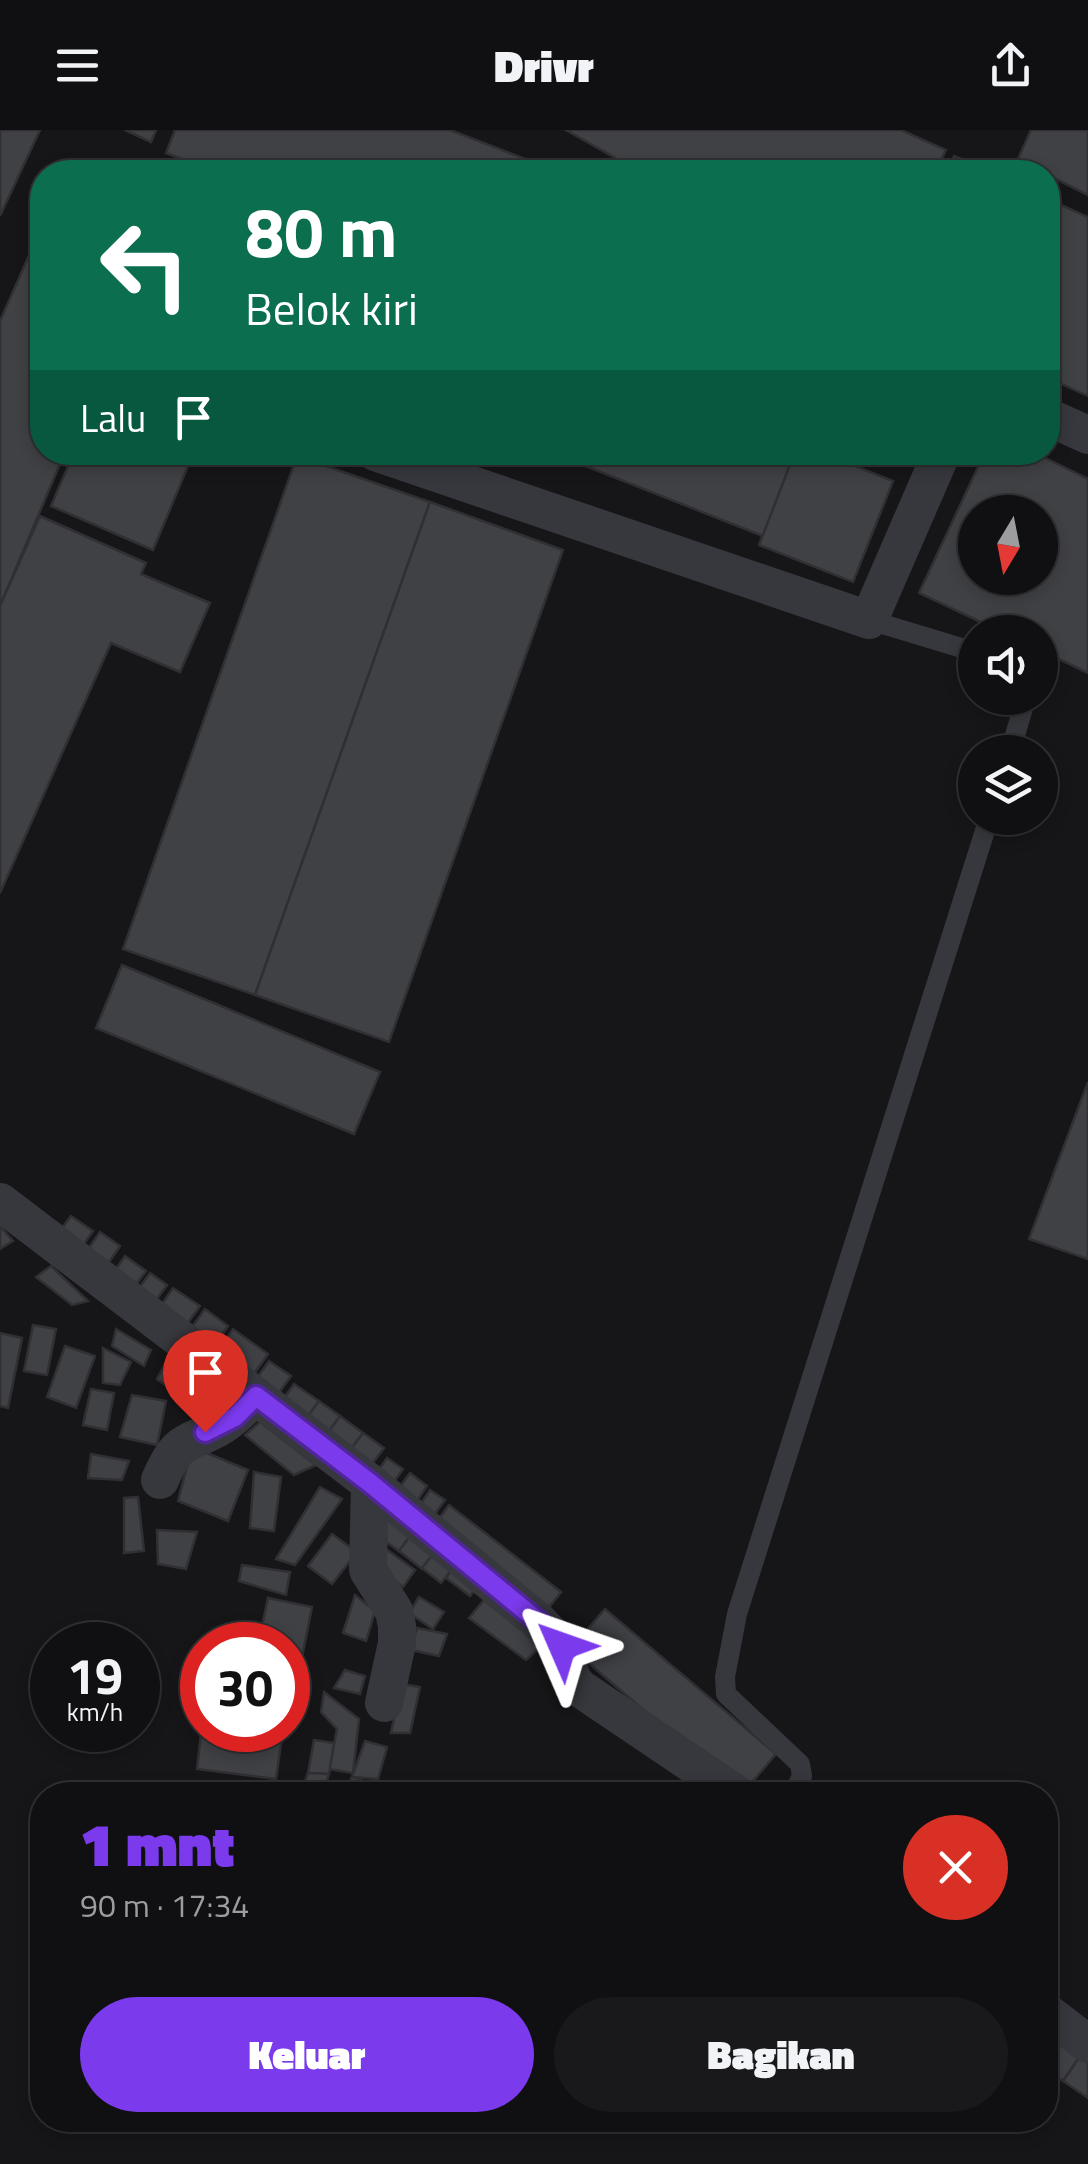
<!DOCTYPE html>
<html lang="id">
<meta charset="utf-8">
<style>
body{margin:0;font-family:"Titillium Web",sans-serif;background:#19191b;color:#f1f3f6;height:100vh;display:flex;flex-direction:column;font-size:38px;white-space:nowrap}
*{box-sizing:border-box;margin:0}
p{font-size:32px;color:#9c9d9f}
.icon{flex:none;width:55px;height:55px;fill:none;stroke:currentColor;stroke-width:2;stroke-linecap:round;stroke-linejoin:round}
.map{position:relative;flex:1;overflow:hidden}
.panel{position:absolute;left:30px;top:1652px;width:1028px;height:350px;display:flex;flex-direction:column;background:#101012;border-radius:40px;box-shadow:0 5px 15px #0003,0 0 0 2px #303032}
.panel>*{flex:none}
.hud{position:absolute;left:30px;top:30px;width:1030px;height:305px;border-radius:40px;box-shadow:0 5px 15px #0003,0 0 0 2px #303032;background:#0b6e4f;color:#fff;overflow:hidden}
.needle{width:65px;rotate:190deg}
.tools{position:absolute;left:958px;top:365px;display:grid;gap:20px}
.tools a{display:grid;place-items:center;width:100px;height:100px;border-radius:50%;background:#101012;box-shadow:0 5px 15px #0003,0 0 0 2px #303032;font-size:50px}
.speed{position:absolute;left:30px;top:1492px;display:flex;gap:20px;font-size:50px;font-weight:700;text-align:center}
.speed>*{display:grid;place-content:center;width:130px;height:130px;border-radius:50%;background:#101012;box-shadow:0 5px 15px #0003,0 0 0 2px #303032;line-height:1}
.speed small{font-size:25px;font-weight:400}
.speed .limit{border:15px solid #d22;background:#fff;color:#111}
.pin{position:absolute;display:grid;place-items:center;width:85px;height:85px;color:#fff;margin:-102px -42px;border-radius:50% 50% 50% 0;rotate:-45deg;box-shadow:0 0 10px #0007}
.pin .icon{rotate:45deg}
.me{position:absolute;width:110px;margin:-55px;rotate:313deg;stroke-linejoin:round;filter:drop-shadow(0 0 8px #0008)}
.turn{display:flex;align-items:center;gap:35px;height:210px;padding:0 50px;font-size:45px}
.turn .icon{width:130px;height:130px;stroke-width:2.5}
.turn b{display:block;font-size:70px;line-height:85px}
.then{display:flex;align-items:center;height:95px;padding:0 50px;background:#0003;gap:20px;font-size:38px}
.round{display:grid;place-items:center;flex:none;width:105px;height:105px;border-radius:52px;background:#19191b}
.head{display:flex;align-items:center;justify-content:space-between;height:170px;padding:0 50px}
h1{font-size:60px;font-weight:800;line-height:75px;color:#7c3aed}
.primary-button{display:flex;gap:20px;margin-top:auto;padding:20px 50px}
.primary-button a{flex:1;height:115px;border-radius:60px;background:#7c3aed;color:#fff;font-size:40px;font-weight:800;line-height:115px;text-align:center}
.primary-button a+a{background:#19191b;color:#f1f3f6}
header{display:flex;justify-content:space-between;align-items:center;height:130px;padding:0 50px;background:#101012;font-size:45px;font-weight:800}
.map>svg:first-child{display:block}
.building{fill:#404145;stroke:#303034;stroke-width:2.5;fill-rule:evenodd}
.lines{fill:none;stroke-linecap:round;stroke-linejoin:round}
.service{stroke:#37383d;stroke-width:20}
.minor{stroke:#37383d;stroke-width:38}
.route-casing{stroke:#51269a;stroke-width:25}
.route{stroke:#7c3aed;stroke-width:18}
</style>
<header><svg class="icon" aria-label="menu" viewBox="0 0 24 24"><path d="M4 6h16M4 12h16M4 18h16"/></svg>Drivr<svg class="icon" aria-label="share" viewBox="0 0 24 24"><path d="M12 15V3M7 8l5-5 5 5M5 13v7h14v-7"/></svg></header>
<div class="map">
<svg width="1088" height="2034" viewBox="0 0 1088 2034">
<rect width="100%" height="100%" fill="#161618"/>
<g class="building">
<polygon points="0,0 40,0 0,86"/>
<polygon points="125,0 156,0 151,12"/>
<polygon points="175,0 450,0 559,42 215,42 166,23"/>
<polygon points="566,0 901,0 946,20 935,42 640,42"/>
<polygon points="1031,0 1088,0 1088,65 1048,45 1048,42 1017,31"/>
<polygon points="954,26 993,42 947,42"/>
<polygon points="1048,69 1088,87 1088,266 1048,248"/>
<polygon points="42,96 42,322 65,322 0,476 0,191"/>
<polygon points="74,322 157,322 188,336 153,420 51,376"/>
<polygon points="550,322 795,322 763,406"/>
<polygon points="795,322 820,322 893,351 853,452 759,415"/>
<path d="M 985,322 L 1033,322 L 1088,349 L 1088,543 L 1040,520 L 1040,502 L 1002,502 L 919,463 ZM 975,382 L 1040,382 L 1040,448 L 975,448 Z"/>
<polygon points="297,326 430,372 255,865 123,819"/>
<polygon points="430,372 563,420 389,912 255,865"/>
<polygon points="40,386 146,433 141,444 210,473 180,542 111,513 0,763 0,476"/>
<polygon points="122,835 380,942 354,1004 96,898"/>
<polygon points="1088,952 1088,1129 1029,1109"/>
<polygon points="71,1086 93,1101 78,1122 56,1106"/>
<polygon points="0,1096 13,1111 0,1119"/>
<polygon points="100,1102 120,1116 103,1141 83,1126"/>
<polygon points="125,1126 146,1141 132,1160 112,1145"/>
<polygon points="51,1136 88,1171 72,1175 36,1147"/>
<polygon points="150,1143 167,1155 151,1177 134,1165"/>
<polygon points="173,1158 200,1176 184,1198 158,1180"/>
<polygon points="205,1179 228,1196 209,1224 185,1207"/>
<polygon points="33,1195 56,1199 47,1245 24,1241"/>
<polygon points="116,1199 151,1220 144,1236 112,1216"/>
<polygon points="233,1199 268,1224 247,1254 212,1229"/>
<polygon points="0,1203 22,1208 8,1278 0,1276"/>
<polygon points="65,1216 95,1226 76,1278 47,1267"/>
<polygon points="103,1218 131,1232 120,1255 103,1253"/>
<polygon points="171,1222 226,1261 204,1282 157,1249"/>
<polygon points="269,1231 291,1246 273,1271 252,1255"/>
<polygon points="294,1254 319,1271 304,1293 279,1275"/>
<polygon points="91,1259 114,1263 107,1300 83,1295"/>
<polygon points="132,1265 166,1271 157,1315 120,1307"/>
<polygon points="319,1271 340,1286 323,1309 302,1294"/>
<polygon points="340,1286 363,1303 345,1327 322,1311"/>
<polygon points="260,1292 316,1335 294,1345 245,1305"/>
<polygon points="363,1303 384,1318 367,1341 346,1326"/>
<polygon points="192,1317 248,1340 228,1391 178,1371"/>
<polygon points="91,1324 129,1331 122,1350 88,1348"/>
<polygon points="387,1328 403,1339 389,1359 373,1348"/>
<polygon points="254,1342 281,1347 274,1401 250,1398"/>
<polygon points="410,1343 427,1356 415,1374 396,1362"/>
<polygon points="320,1357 342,1369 295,1435 276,1429"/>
<polygon points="430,1360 445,1370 429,1392 415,1382"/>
<polygon points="138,1367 144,1421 124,1423 124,1368"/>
<polygon points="449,1375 561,1462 544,1484 432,1398"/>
<polygon points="390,1383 414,1401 399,1421 375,1404"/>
<polygon points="157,1400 197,1402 186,1439 158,1434"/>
<polygon points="414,1401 437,1419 422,1439 399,1421"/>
<polygon points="332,1404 357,1422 332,1454 308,1436"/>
<polygon points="386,1419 415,1440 403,1457 374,1435"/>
<polygon points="437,1419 457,1433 441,1453 422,1438"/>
<polygon points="457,1433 481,1451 470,1466 446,1448"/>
<polygon points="242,1435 290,1442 286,1465 239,1451"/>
<polygon points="355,1465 375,1481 366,1511 343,1503"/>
<polygon points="419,1467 444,1482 433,1499 409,1483"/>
<polygon points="268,1468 312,1477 302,1527 288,1524 288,1515 258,1515"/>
<polygon points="484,1470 542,1516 526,1530 469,1488"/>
<polygon points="605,1479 776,1624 742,1664 571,1518"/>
<polygon points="417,1498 447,1504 439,1526 411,1520"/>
<polygon points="345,1540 365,1546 360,1564 334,1558"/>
<polygon points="288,1548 307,1552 300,1588 288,1585"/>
<polygon points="401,1554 420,1557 410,1603 391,1603"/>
<polygon points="324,1562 359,1589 353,1643 329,1639 337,1599 321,1582"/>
<polygon points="202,1594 202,1600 283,1600 276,1649 197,1639"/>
<polygon points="314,1610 334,1613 329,1644 308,1643"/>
<polygon points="365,1611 387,1617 378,1649 352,1647"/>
<polygon points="308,1643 329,1644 323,1665 300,1665"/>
<polygon points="352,1647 399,1663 343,1665"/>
<polygon points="199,1651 268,1660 267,1665 197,1665"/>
<polygon points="1050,1899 1083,1922 1063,1951 1045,1938 1045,1907"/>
<polygon points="1083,1922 1088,1927 1088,1968 1063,1951"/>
</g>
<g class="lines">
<g class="service">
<polyline points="869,490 975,522"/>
<polyline points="1010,622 1026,568"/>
<polyline points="793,1665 802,1646 800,1634 726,1564 725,1547 737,1484 989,688"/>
</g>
<g class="minor">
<polyline points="1048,287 1088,305"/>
<polyline points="375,322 869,490 942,322"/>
<polyline points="0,1072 370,1353 537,1490 562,1516 572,1548 578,1557 738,1665"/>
<path d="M 160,1350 C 177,1310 183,1316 218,1298 C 233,1290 244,1277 256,1266"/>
<polyline points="370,1353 368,1440 394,1481 397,1496 397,1513 384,1573"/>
<polyline points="1045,1881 1088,1914"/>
</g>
</g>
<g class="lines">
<g class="route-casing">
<polyline id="route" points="205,1302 235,1287 256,1266 370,1353 556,1506 562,1516"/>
</g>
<use href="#route" class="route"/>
</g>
</svg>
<div class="tools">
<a><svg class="needle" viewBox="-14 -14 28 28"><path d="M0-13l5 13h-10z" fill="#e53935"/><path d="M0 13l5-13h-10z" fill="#9c9d9f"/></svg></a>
<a><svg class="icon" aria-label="sound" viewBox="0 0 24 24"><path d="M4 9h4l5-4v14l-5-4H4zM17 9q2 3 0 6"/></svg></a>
<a><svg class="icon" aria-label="layers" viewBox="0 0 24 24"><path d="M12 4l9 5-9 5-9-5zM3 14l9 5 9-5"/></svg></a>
</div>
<div class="speed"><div>19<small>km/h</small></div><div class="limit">30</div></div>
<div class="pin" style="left:205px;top:1302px;background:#d93025"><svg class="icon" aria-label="arrive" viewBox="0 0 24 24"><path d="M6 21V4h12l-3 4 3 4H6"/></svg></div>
<svg class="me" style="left:562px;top:1516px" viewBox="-20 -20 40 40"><path d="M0-17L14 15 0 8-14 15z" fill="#7c3aed" stroke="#fff" stroke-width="4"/></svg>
<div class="hud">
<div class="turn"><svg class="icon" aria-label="left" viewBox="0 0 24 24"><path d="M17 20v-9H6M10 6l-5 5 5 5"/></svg><div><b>80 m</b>Belok kiri</div></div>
<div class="then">Lalu<svg class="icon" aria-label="arrive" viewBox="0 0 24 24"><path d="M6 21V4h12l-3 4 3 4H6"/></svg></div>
</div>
<section class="panel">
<div class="head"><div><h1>1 mnt</h1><p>90 m · 17:34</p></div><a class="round" style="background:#d93025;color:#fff"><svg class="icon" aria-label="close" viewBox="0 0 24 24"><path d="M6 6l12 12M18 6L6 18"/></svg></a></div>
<div class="primary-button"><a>Keluar</a><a>Bagikan</a></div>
</section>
</div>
